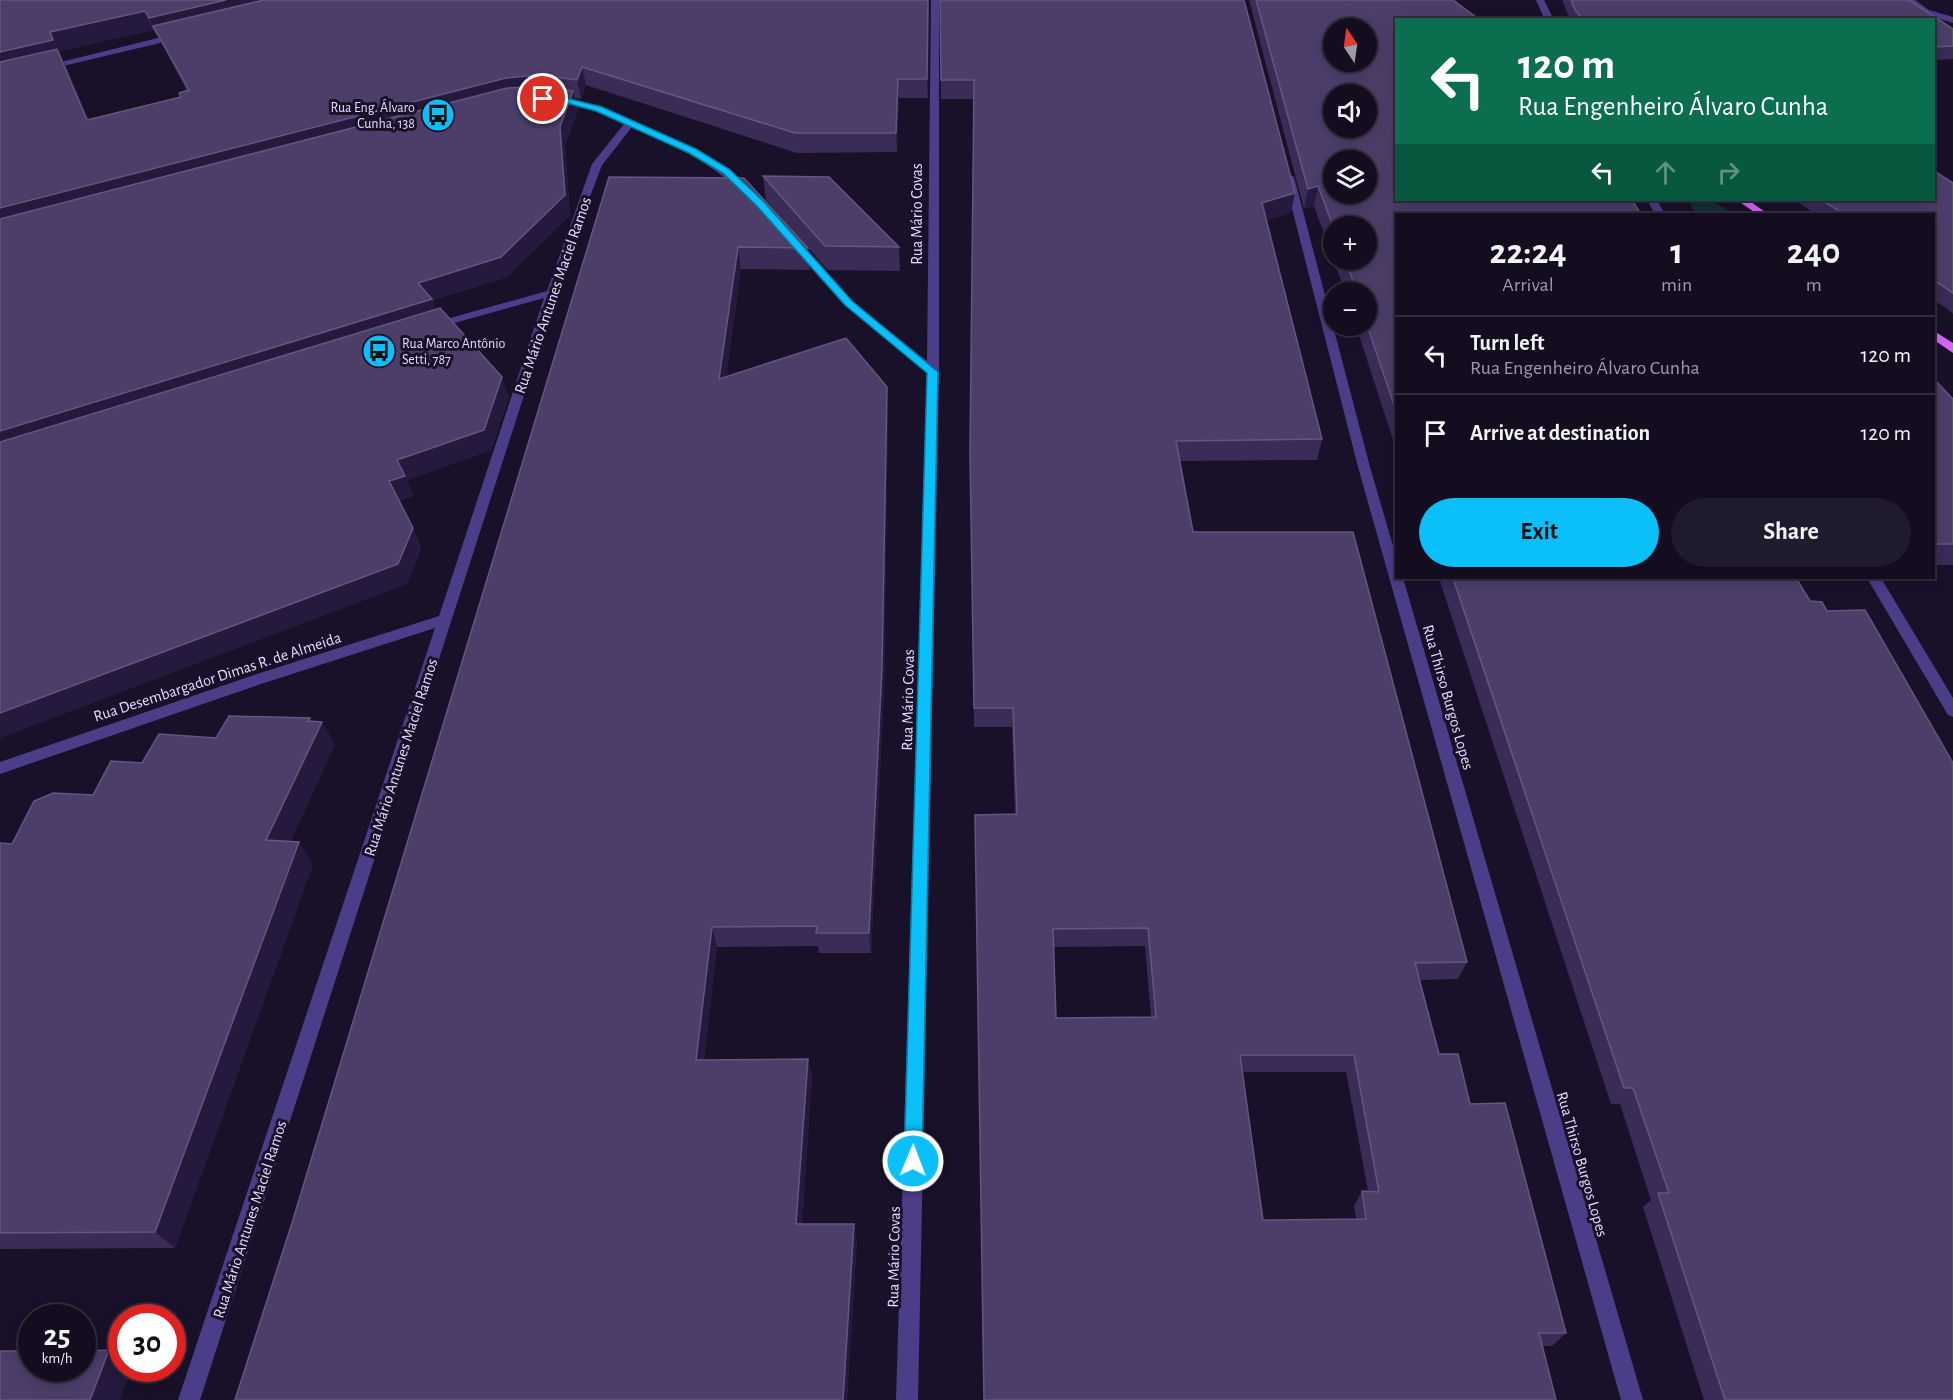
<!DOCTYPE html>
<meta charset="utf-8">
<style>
body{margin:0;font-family:"Alegreya Sans",sans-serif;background:#201b2c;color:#f1f3f6;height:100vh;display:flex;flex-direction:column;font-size:22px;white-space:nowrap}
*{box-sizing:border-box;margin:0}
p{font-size:20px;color:#9d9ca4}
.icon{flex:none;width:33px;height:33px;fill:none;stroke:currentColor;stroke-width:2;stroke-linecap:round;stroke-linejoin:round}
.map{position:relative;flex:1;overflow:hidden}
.sheet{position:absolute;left:1395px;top:213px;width:540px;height:366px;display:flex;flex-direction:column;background:#130d1f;border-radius:0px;box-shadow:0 3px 15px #0003,0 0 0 2px #322d3d}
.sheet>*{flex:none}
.top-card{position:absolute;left:1395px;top:18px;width:540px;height:183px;border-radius:0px;box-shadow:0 3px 15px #0003,0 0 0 2px #322d3d;background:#0b6e4f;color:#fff;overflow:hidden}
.needle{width:39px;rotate:347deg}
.buttons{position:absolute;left:1323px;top:18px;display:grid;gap:12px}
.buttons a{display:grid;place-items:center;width:54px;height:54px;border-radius:50%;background:#130d1f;box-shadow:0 3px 15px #0003,0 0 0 2px #322d3d;font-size:30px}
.speed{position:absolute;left:18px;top:1304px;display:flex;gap:12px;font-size:30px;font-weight:700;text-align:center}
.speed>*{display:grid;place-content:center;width:78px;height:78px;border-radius:50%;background:#130d1f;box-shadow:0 3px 15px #0003,0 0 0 2px #322d3d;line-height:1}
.speed small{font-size:15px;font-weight:400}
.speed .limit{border:9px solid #d22;background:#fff;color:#111}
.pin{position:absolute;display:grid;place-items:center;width:51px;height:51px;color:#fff;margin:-26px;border:3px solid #fff;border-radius:50%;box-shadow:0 2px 6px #0007}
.me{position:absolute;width:66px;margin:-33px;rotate:1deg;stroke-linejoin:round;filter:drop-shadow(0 0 4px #0008)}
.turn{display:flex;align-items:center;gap:21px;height:126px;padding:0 24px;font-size:27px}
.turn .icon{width:78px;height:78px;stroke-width:2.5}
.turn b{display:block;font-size:42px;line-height:51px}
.lanes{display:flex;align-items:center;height:57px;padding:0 24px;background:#0003;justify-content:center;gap:30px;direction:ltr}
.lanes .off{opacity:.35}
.eta{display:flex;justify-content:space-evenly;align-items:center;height:102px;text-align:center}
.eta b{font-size:36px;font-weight:600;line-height:42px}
.action{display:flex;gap:12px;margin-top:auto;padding:12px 24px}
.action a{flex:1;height:69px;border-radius:36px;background:#0bbff9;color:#111;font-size:24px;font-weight:600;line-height:69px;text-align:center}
.action a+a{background:#201b2c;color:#f1f3f6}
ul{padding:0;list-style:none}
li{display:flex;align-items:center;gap:18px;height:78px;padding:0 24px;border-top:2px solid #322d3d}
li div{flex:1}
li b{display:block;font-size:22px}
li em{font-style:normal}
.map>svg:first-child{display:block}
.green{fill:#143033}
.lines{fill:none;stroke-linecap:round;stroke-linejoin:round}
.minor{fill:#4b3d87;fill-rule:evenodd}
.major{fill:#d964fb;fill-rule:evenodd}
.wall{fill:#3a2b57;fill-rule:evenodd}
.shaded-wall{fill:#25193d}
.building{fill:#4c3e69;stroke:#645680;stroke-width:1.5;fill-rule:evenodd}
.route{fill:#0bbff9;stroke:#077ca2;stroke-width:1.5}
.labels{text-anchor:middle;stroke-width:6;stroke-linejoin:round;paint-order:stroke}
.far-poi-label{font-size:14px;fill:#e4dafe;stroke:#191129;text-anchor:end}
.street-label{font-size:16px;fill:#e4dafe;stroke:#191129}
</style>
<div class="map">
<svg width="1953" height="1400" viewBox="0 0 1953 1400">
<rect width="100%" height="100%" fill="#191129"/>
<polygon class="green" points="1689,200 1710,200 1734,214 1695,214"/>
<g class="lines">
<g class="minor">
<polygon points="931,0 939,0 939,372 918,1400 896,1400 927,373 844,305 791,245 792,243 800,243 852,301 927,361"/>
<polygon points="1536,0 1544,0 1554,20 1545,20"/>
<polygon points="1905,0 1915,0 1929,10 1953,17 1953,23 1923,14"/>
<polygon points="178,33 181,34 181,38 46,70 41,67"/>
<path d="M 556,97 L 602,107 L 697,149 L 730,169 L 752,192 L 743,194 C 709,160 675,147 632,127 L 602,165 L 577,231 L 200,1400 L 178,1400 L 435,628 L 261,684 L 0,774 L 0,762 L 251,676 L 439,616 L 544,298 L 433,329 L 427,326 L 429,324 L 547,291 L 592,164 L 624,124 L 596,111 L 553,102 L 553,98 Z"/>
<polygon points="1289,174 1294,177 1370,467 1396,556 1396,578 1403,578 1643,1400 1621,1400 1358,467 1284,177"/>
<polygon points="1647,200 1657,200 1665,214 1655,214"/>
<polygon points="1867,578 1881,578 1953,698 1953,717 1948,715"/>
</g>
<g class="major">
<polygon points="1737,200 1748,200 1768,214 1757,214"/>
<polygon points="1934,331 1953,343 1953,353 1934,340"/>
</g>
</g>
<g class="wall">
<path d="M 0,0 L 929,0 L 928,98 L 899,98 L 897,152 L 797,153 L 586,85 L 581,99 L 575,98 L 578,110 L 565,146 L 570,215 L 507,277 L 433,300 L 436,309 L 509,397 L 491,450 L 407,480 L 413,496 L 399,501 L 413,528 L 421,548 L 407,584 ZM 153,30 L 157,36 L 158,36 L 187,91 L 181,97 L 89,120 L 59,51 Z"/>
<path d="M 940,0 L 1291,213 L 1266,220 L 1322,439 L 1317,460 L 1180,461 L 1193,532 L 1467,962 L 1458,979 L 1420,980 L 1439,1054 L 1470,1104 L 1566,1333 L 1552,1346 L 1542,1346 L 984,1400 L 1015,814 L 1012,727 L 974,727 L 970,453 L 974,99 L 941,99 ZM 1145,946 L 1151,1017 L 1056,1018 L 1053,947 ZM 1242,1072 L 1346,1072 L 1368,1191 L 1362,1191 L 1354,1206 L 1356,1219 L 1263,1220 Z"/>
<path d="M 1249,0 L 1453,0 L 1396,214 L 1396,449 L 1356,326 L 1366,326 L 1366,292 L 1345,292 L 1314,206 L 1304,209 ZM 1334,226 L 1366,260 L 1334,260 Z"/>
<polygon points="1562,0 1909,0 1953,29 1953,59 1934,60 1934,20 1570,20"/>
<polygon points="763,176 899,247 900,271 828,270 766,200"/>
<polygon points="609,177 808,248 810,270 741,269 726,377 888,409 884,690 871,953 819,953 818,946 717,947 704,1060 808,1059 812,1077 802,1224 857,1239 847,1400 235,1400 292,1223"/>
<polygon points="1953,183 1953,314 1946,308 1934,300 1934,214 1816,214 1794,200 1934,200"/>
<polygon points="1934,379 1953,399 1953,565 1934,565"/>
<polygon points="1439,578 1796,578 1953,1400 1704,1400 1643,1207 1651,1200 1620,1104 1611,1104"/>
<polygon points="312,722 335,744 290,842 313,864 175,1248 0,1249 0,843 12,844 93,795 142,763"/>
</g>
<g class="shaded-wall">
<polygon points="226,0 312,0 153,26 158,36 157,36 149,18"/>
<polygon points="928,0 929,0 928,98 927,79"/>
<polygon points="145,11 153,30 59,51 97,139 0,73 0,52 50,32"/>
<polygon points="582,67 586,85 581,99 577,80"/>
<polygon points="539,75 543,94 0,231 0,208 506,78"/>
<polygon points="898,79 899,98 897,152 896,133"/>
<polygon points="573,91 578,110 565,146 570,215 507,277 433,300 439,319 0,455 0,431 418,283 560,127"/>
<polygon points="1318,186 1314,206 1304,209 1308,189"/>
<polygon points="1295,193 1291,213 1259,222 1262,203"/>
<polygon points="738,247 741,269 723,402 719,379"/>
<polygon points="502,377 509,397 491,450 407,480 413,496 398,501 389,481 397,460"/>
<polygon points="887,387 888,409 884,690 871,953 869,933"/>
<polygon points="413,528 421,548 407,584 0,738 0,713"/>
<polygon points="310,718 318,732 322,722 335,744 281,861 266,840"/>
<polygon points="299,842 313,864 175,1248 155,1232"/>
<polygon points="712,927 717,947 702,1078 696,1060"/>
<polygon points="808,1059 812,1077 801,1240 796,1224"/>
<polygon points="854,1224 857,1239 847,1400 843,1400"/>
<polygon points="109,1350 122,1358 122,1368 132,1368 120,1400 90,1400"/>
</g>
<g class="building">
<polygon points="0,0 226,0 149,18 145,11 50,32 53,40 0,52"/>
<polygon points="264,0 928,0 927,79 898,79 896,133 795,133 582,67 577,80 539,75 506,78 0,208 0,62 57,49 87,120 181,97 179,93 189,90 153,26"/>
<path d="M 940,0 L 1244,0 L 1295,193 L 1262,203 L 1322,439 L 1176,441 L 1193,532 L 1353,532 L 1467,962 L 1415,963 L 1439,1054 L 1458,1054 L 1470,1104 L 1505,1103 L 1566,1333 L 1539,1333 L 1556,1400 L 984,1400 L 975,815 L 1017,814 L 1013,708 L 974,708 L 970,453 L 974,80 L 941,80 ZM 1148,928 L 1156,1017 L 1056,1018 L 1053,929 ZM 1240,1055 L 1354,1055 L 1379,1192 L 1362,1191 L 1366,1219 L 1263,1220 Z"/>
<path d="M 1256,0 L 1453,0 L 1480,20 L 1396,20 L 1396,200 L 1632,200 L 1641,214 L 1396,214 L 1396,411 L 1366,322 L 1366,292 L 1357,292 L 1345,260 L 1366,260 L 1366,226 L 1334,226 L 1334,229 L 1318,186 L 1308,189 ZM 1334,28 L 1366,28 L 1366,62 L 1334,62 ZM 1334,94 L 1366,94 L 1366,128 L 1334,128 ZM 1334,160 L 1366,160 L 1366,194 L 1334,194 Z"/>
<polygon points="1571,0 1909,0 1953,29 1953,46 1934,47 1934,20 1583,20 1575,10"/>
<polygon points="539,86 573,91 560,127 565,195 501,257 418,283 432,299 0,431 0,219 507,88"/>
<polygon points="1934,171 1953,183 1953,293 1934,280 1934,214 1844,214 1821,200 1934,200"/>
<polygon points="763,176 829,177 899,247 825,246"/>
<polygon points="609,177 744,178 808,248 738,247 719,379 846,338 887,387 882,668 869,933 816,933 817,926 712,927 696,1060 808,1059 796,1224 854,1224 843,1400 235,1400 292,1223"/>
<polygon points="440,308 502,377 484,430 397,460 405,476 389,481 413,528 398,564 0,713 0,442"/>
<polygon points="1934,379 1953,399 1953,544 1934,544"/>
<polygon points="1453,578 1796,578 1810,601 1822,602 1827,611 1865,610 1953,763 1953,1400 1725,1400 1658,1193 1669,1193 1633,1088 1624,1088"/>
<polygon points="229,716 310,718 308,721 322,722 266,840 299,842 155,1232 0,1233 0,843 12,844 34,801 53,793 93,795 111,761 142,763 159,734 216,738"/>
<polygon points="109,1350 90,1400 0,1400 0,1351 32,1351 32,1368 82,1368 82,1351"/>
</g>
<polygon class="route" points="543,96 570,99 602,107 696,149 729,169 763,201 852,301 938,372 922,1161 919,1167 913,1170 907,1167 904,1161 927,373 845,305 756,205 723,173 689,153 596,111 570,104 540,100 540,97"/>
<defs>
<g id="bus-disc" transform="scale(1.725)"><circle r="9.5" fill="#0bbff9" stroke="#191129"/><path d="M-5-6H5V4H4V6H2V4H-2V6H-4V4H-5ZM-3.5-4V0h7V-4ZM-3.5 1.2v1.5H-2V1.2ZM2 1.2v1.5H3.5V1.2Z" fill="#111"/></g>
</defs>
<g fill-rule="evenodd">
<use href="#bus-disc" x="438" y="115"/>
<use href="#bus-disc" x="379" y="351"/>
</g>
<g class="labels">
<g class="far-poi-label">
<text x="415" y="112">Rua Eng. Álvaro<tspan x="415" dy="16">Cunha, 138</tspan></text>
<text x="402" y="348" text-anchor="start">Rua Marco Antônio<tspan x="402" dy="16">Setti, 787</tspan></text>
</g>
<g class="street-label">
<text transform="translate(916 214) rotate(-90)" y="6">Rua Mário Covas</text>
<text transform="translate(552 295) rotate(-71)" y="6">Rua Mário Antunes Maciel Ramos</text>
<text transform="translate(217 676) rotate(-18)" y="6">Rua Desembargador Dimas R. de Almeida</text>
<text transform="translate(1449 697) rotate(74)" y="6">Rua Thirso Burgos Lopes</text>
<text transform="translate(907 700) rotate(-89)" y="6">Rua Mário Covas</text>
<text transform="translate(400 757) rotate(-72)" y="6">Rua Mário Antunes Maciel Ramos</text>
<text transform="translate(1583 1164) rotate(74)" y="6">Rua Thirso Burgos Lopes</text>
<text transform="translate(249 1219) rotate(-72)" y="6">Rua Mário Antunes Maciel Ramos</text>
<text transform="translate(893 1257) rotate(-89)" y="6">Rua Mário Covas</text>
</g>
</g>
</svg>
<div class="buttons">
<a><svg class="needle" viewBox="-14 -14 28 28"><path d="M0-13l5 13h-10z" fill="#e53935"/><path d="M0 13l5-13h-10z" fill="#9d9ca4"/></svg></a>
<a><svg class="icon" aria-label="sound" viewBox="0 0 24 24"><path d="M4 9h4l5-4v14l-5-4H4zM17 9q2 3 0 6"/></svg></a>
<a><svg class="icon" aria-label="layers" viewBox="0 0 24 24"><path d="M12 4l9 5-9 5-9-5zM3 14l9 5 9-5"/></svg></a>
<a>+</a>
<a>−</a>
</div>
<div class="speed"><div>25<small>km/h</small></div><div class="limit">30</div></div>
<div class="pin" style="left:543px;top:99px;background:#d93025"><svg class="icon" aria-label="arrive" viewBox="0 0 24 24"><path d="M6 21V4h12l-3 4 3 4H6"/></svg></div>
<svg class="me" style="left:913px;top:1161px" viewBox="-20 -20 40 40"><circle r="17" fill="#0bbff9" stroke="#fff" stroke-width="3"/><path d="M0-11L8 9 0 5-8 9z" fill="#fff"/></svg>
<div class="top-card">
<div class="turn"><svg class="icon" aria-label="left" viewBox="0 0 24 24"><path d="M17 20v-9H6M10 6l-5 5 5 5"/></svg><div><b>120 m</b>Rua Engenheiro Álvaro Cunha</div></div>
<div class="lanes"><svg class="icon" aria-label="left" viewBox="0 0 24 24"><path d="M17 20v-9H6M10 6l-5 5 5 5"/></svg><svg class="icon off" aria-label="ahead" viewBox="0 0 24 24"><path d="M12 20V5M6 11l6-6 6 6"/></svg><svg class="icon off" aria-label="right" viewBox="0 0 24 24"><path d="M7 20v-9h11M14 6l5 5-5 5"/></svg></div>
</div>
<section class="sheet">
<div class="eta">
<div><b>22:24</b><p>Arrival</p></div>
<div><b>1</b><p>min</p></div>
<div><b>240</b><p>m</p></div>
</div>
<ul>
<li><svg class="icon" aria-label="left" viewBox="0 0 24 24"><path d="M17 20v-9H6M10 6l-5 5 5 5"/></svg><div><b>Turn left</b><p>Rua Engenheiro Álvaro Cunha</p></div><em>120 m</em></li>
<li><svg class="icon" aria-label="arrive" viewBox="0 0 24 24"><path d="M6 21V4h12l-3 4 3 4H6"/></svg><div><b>Arrive at destination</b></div><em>120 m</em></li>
</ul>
<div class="action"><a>Exit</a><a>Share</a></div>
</section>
</div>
